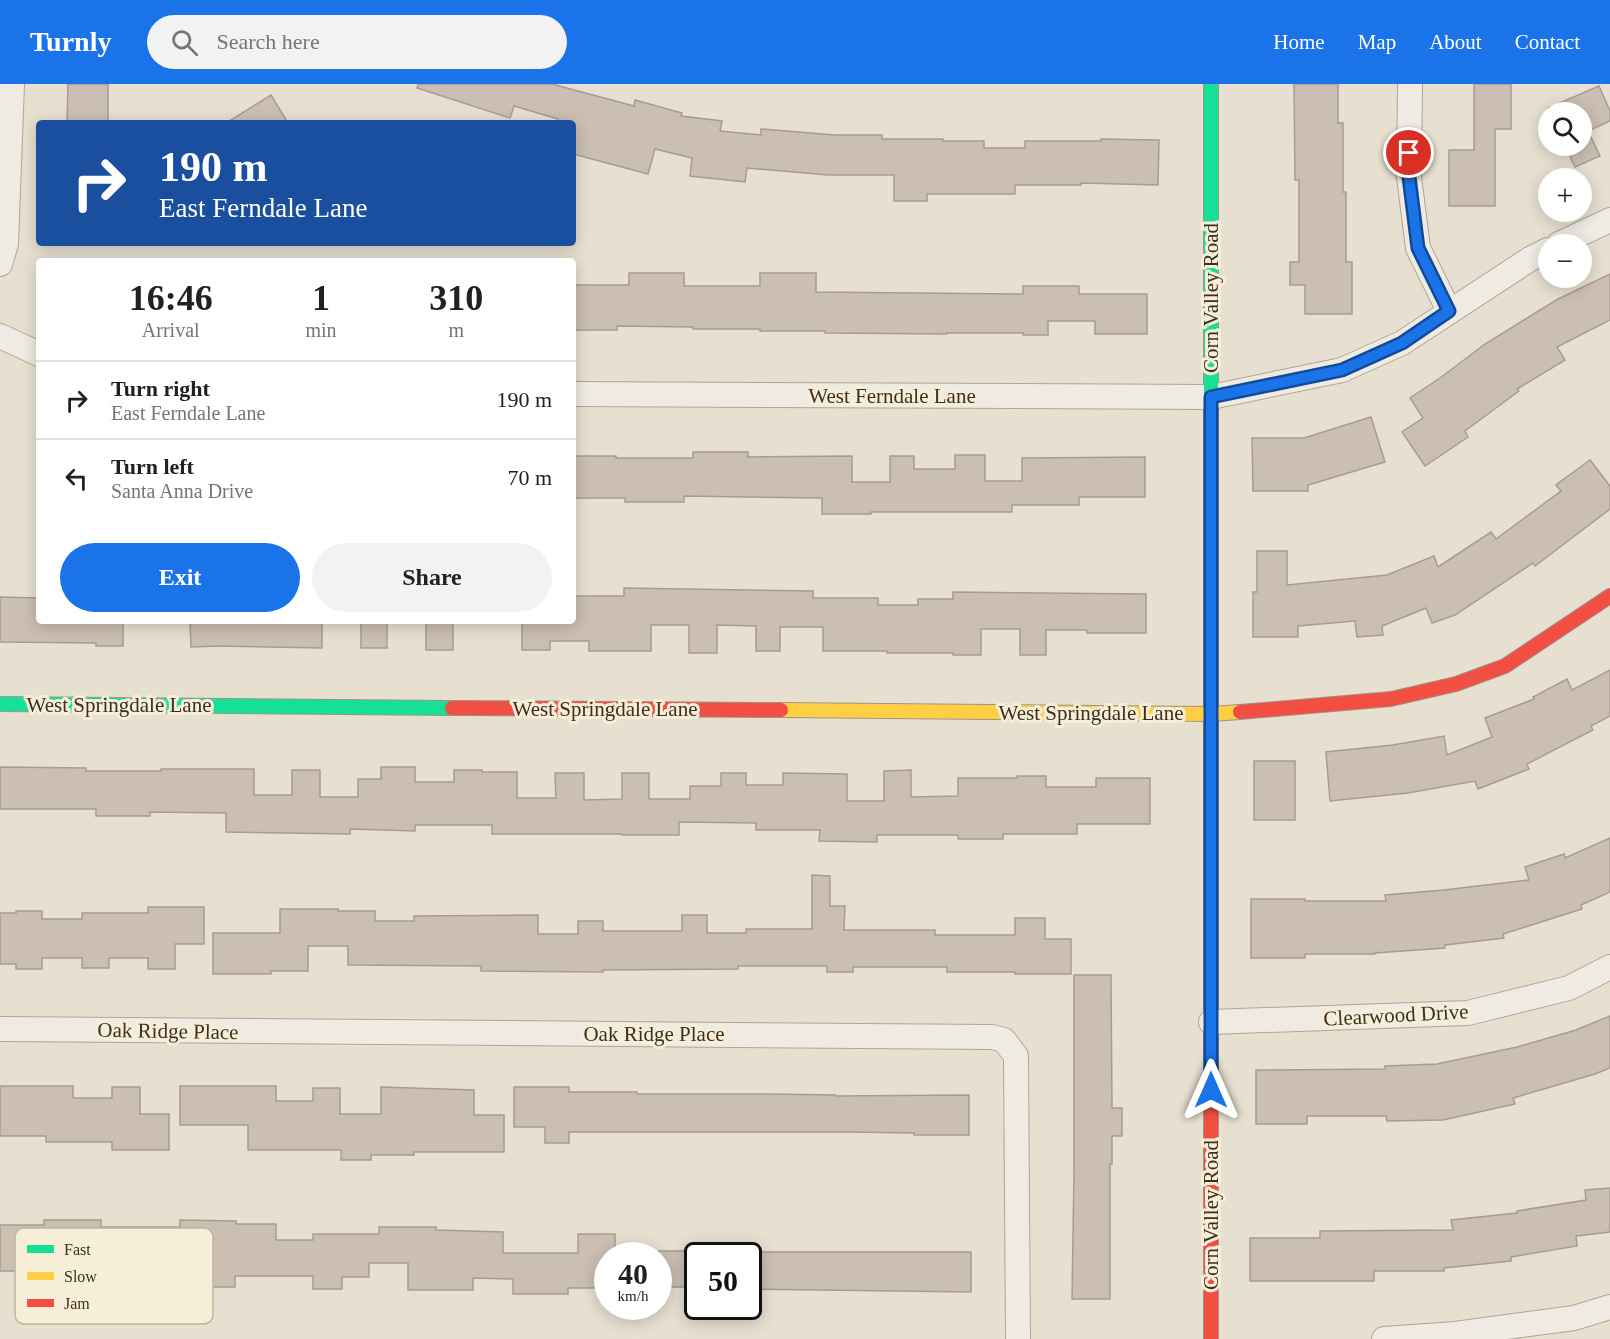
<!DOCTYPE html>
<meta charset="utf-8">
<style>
body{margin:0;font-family:"Times New Roman",serif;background:#f2f2f2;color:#202124;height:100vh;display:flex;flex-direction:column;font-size:22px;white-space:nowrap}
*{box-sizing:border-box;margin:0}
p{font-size:20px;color:#757577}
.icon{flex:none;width:33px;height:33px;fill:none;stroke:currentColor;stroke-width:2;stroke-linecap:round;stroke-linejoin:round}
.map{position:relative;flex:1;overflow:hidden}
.drawer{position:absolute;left:36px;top:174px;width:540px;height:366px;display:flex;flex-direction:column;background:#fff;border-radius:6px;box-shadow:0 3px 15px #0003}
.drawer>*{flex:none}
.hud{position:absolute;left:36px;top:36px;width:540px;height:126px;border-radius:6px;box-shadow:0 3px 15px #0003;background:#1a4fa0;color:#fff;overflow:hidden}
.buttons{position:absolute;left:1538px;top:18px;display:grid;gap:12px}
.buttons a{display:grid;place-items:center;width:54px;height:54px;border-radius:50%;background:#fff;box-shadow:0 3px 15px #0003;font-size:30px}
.speed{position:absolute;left:594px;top:1158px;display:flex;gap:12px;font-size:30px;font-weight:700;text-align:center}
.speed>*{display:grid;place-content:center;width:78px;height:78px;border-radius:50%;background:#fff;box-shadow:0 3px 15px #0003;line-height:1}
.speed small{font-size:15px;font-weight:400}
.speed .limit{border:3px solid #111;border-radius:9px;background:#fff;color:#111}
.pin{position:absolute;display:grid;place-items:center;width:51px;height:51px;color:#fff;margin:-26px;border:3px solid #fff;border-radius:50%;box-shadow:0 2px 6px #0007}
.me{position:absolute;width:66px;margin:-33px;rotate:0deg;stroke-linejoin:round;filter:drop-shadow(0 0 4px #0008)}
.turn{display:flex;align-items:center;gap:21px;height:126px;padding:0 24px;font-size:27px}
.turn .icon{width:78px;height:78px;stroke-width:2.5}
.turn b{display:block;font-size:42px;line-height:51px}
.eta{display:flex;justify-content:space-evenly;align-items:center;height:102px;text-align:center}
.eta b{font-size:36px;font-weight:600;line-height:42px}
.button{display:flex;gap:12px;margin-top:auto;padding:12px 24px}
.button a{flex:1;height:69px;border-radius:36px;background:#1a73e8;color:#fff;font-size:24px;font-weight:600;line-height:69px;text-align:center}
.button a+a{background:#f2f2f2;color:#202124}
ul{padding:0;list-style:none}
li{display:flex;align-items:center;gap:18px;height:78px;padding:0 24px;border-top:2px solid #e0e0e0}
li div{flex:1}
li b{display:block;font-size:22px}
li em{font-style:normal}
header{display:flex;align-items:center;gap:36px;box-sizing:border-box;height:84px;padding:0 30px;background:#1a73e8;color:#fff}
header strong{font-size:28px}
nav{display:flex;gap:33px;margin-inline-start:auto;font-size:21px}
.search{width:420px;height:54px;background:#f2f2f2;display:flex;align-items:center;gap:15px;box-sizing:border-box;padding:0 21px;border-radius:33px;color:#757577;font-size:22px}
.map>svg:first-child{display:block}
.building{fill:#cbbfb2;stroke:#a89c90;stroke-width:1.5}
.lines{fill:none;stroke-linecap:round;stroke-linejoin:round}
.street-casing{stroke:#ada599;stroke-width:26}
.fast-casing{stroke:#9c958a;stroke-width:16}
.slow-casing{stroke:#9c958a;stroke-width:16}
.jam-casing{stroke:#9c958a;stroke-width:16}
.street{stroke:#efebe3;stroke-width:24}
.fast{stroke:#16e098;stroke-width:14}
.slow{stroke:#ffcf43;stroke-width:14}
.jam{stroke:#f24e42;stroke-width:14}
.route-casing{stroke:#114b97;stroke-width:15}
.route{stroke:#1a73e8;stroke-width:10}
.labels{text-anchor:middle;stroke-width:6;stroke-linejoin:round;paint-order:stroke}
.street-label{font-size:21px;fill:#3d2e20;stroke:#f7eed8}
.key{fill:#f7eed8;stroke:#bfb4a1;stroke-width:1.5}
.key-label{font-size:16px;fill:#3d2e20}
</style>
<header>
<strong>Turnly</strong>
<div class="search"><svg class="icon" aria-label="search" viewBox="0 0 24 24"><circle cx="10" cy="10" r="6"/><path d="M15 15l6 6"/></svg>Search here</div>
<nav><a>Home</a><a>Map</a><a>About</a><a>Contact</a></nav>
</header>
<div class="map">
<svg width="1610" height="1255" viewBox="0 0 1610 1255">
<rect width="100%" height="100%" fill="#e7e0d1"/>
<g class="building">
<polygon points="68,0 108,0 108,39 67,39"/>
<polygon points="418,0 552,0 634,22 635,16 682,29 681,32 722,37 720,47 761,51 761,45 835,51 882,51 882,55 943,55 943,57 984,57 984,64 1025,64 1025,57 1101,57 1101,55 1159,56 1158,101 1081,99 1081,101 1015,101 1015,110 927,110 927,117 894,117 894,91 828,91 747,84 745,98 690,92 692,74 655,65 648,90 573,70 573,39 557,39 558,35 514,22 510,34 417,4"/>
<polygon points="1294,0 1338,0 1338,39 1343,39 1343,108 1346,108 1346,178 1352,178 1352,230 1305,230 1305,201 1290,201 1290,178 1299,178 1299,96 1295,96"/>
<polygon points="1474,0 1511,0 1511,45 1495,45 1495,122 1449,122 1449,66 1474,66"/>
<polygon points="1599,2 1610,27 1610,37 1588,47 1600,72 1575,83 1565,62 1581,62 1581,28 1550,28 1548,24"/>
<polygon points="271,11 288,39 226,39"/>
<polygon points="629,189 684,189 684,202 760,202 760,189 816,189 816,208 1023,210 1023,202 1079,202 1079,210 1147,210 1147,250 1095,250 1095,237 1048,237 1048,251 1023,251 1023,249 947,249 947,250 825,249 825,247 760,247 760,245 693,245 693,243 617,242 617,246 573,246 573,201 629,201"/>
<polygon points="1610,190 1610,236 1557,263 1565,276 1517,305 1519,307 1465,347 1468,353 1425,382 1402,348 1423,334 1410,314 1440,294 1485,260 1558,215"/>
<polygon points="1371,333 1385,378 1308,401 1308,407 1253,407 1252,354 1304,354"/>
<polygon points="693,368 748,368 748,373 852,372 852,398 890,398 890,372 914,372 914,385 955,385 955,371 985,371 985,397 1022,397 1022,374 1145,373 1145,413 1079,413 1079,421 1012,421 1012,428 871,428 871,430 822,430 822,414 684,412 684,418 625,418 625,414 573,414 573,372 616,372 616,374 693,374"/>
<polygon points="1590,376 1610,402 1610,425 1535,482 1533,479 1455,531 1432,539 1426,524 1382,542 1383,551 1357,553 1355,537 1298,542 1298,553 1253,553 1253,508 1257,508 1257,467 1287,467 1287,501 1387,491 1434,472 1438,483 1491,448 1496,455 1561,407 1556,401"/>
<polygon points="624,504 813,507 813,514 878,514 878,521 918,521 918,515 953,515 953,508 1146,510 1146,549 1087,549 1087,546 1046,546 1046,571 1020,571 1020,545 981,545 981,571 953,571 953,569 887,569 887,567 823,567 823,543 780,543 780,567 756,567 756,542 717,541 717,569 689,569 689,541 651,541 651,567 589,567 589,557 550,557 550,566 522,566 522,537 573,537 573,512 624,512"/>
<polygon points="0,513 39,514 39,537 123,537 123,562 96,562 96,559 0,558"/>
<polygon points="190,537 322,537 322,564 220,562 191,563"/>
<rect x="361" y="537" width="26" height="27"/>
<rect x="426" y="537" width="27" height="29"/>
<polygon points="1610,586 1610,632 1591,642 1593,646 1527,680 1529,685 1478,705 1475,697 1408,709 1330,717 1326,668 1393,661 1444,652 1447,671 1492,653 1485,634 1534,615 1533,613 1567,595 1572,606"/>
<rect x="1254" y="677" width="41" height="59"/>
<polygon points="0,683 86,684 86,687 161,687 161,685 254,685 254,711 292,711 292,686 320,686 320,713 358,713 358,695 381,695 381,683 415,683 415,698 454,698 454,686 482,686 482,688 517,688 517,714 556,714 555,689 584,689 584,716 622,715 622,689 649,689 649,715 690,715 690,702 721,702 721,689 746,689 746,701 783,701 783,689 847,690 847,717 884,717 884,687 911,686 911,713 958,712 958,694 1017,694 1017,692 1046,692 1046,703 1096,703 1096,694 1150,694 1150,740 1077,740 1077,750 1003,750 1003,755 958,755 958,751 877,751 877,758 819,757 820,746 756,746 756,739 679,738 679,751 622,751 622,750 492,750 492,741 415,741 415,747 350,745 350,750 226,748 226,729 150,728 150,732 96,732 96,725 0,725"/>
<polygon points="1610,754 1610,808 1581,821 1582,825 1503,850 1504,854 1445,861 1445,864 1375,869 1375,870 1305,870 1305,874 1251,874 1251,815 1305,815 1305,817 1386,817 1385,811 1444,806 1529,796 1525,783 1564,770 1565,774"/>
<polygon points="812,791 830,792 830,822 845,822 844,846 935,846 935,851 1015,851 1015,834 1045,834 1045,855 1071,855 1071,890 1015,890 1015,888 947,888 947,883 853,883 853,888 827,888 827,882 738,882 738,885 603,886 603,888 481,887 481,882 348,881 348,862 308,862 308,887 271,887 271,890 213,890 213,849 280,849 280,825 338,825 338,827 375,827 375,837 414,837 414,832 538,831 538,850 578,850 578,837 603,837 603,847 682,847 682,831 707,831 707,849 746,849 746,845 812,845"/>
<polygon points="148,823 204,823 204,860 175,860 175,885 148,885 148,874 109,874 109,884 82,884 82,874 42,874 42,885 16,885 16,880 0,880 0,829 16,829 16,827 42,827 42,835 82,835 82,829 148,829"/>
<polygon points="1074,891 1111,891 1112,1024 1122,1024 1122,1052 1112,1052 1112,1080 1110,1080 1110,1215 1072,1215 1074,1089"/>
<polygon points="1610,932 1610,984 1595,990 1513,1014 1515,1020 1443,1036 1387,1037 1386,1032 1307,1032 1307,1040 1256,1040 1256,986 1385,985 1385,982 1437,980 1517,963 1576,946"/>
<polygon points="0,1002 73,1002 73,1014 112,1014 112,1003 140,1003 140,1030 169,1030 169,1066 112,1066 112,1058 46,1058 46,1052 0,1052"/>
<polygon points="180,1002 276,1002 276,1017 313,1017 313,1004 340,1004 340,1030 381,1030 381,1003 474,1006 474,1031 504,1031 504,1068 414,1068 414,1071 371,1071 371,1076 341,1076 341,1066 248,1066 248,1041 180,1041"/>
<polygon points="514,1003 569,1003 569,1008 637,1008 637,1010 769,1010 835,1011 835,1012 969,1011 969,1051 914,1051 914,1049 847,1048 569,1048 569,1059 545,1059 545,1043 514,1043"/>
<polygon points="1610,1104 1610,1148 1576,1152 1577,1162 1511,1173 1511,1177 1444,1184 1444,1187 1374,1187 1374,1197 1250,1197 1250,1154 1320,1154 1320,1147 1453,1146 1451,1136 1517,1129 1517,1127 1586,1116 1585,1106"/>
<polygon points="44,1136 101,1136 101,1143 180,1143 180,1136 236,1137 236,1140 276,1140 276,1156 313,1156 313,1150 379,1150 379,1143 436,1143 436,1146 503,1148 503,1169 578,1169 578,1150 615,1150 615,1172 608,1172 608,1204 568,1204 568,1210 513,1210 513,1195 473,1194 473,1206 408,1206 408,1179 369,1179 369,1193 342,1193 342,1205 313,1205 313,1192 235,1192 235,1203 209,1203 209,1178 168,1178 168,1190 101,1190 101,1198 73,1198 73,1170 35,1170 35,1187 0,1187 0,1141 44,1141"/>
<rect x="658" y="1167" width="38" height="36"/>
<polygon points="748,1168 971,1168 971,1208 748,1205"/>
</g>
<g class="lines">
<g class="street-casing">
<g id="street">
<polyline points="1410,0 1409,93 1418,164 1449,227"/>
<polyline points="1559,160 1610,136"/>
<polyline points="0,180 6,160 12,0"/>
<polyline points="0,252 39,270"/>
<polyline points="573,310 1211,313 1342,286 1402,259 1530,175 1548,166"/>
<polyline points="1211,938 1468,929 1569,904 1610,883"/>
<polyline points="0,945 992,953 1004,956 1016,972 1018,1255"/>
<polyline points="1384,1255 1455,1250 1574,1234 1610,1223"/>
</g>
</g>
<g class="fast-casing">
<g id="fast">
<polyline points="1211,0 1211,390"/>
<polyline points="0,620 452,624"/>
</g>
</g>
<g class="slow-casing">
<g id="slow">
<polyline points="1211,390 1211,880"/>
<polyline points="781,626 1211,630 1240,628"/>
</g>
</g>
<g class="jam-casing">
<g id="jam">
<polyline points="452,624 781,626"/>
<polyline points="1240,628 1391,615 1456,600 1505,582 1610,512"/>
<polyline points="1211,880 1211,1255"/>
</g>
</g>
<use href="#street" class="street"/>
<use href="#fast" class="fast"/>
<use href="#slow" class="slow"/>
<use href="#jam" class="jam"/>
</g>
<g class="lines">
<g class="route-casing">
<polyline id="route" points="1211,1006 1211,313 1342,286 1402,259 1449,227 1418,164 1409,93 1409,69"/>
</g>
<use href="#route" class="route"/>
</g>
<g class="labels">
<g class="street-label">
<text transform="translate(1211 214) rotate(-90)" y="7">Corn Valley Road</text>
<text x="892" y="319">West Ferndale Lane</text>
<text x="119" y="628">West Springdale Lane</text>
<text x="605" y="632">West Springdale Lane</text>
<text x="1091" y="636">West Springdale Lane</text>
<text transform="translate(1396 931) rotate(-3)" y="7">Clearwood Drive</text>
<text transform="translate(168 947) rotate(1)" y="7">Oak Ridge Place</text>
<text x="654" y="957">Oak Ridge Place</text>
<text transform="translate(1211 1131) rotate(-90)" y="7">Corn Valley Road</text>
</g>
</g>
<rect x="15" y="1144" width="198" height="96" rx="9" class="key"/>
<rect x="27" y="1161" width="27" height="8" fill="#16e098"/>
<rect x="27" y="1188" width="27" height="8" fill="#ffcf43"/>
<rect x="27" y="1215" width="27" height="8" fill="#f24e42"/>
<g class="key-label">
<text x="64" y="1171">Fast</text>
<text x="64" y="1198">Slow</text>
<text x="64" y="1225">Jam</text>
</g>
</svg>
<div class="buttons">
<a><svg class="icon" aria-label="search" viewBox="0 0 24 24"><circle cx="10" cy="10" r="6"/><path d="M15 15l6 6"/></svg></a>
<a>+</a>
<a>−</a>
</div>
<div class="speed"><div>40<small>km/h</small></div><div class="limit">50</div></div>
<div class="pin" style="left:1409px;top:69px;background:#d93025"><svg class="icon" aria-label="arrive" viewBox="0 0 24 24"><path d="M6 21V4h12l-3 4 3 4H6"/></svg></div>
<svg class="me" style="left:1211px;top:1006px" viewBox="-20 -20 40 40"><path d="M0-17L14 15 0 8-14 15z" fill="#1a73e8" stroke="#fff" stroke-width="4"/></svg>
<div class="hud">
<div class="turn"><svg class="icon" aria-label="right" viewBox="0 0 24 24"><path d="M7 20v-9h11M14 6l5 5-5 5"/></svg><div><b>190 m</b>East Ferndale Lane</div></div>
</div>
<section class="drawer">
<div class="eta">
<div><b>16:46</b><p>Arrival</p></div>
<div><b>1</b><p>min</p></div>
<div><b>310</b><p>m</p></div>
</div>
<ul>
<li><svg class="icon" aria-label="right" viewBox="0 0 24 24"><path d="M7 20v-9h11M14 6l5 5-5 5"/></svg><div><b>Turn right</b><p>East Ferndale Lane</p></div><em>190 m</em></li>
<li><svg class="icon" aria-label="left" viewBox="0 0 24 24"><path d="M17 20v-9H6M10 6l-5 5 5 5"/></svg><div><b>Turn left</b><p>Santa Anna Drive</p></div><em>70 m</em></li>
</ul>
<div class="button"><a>Exit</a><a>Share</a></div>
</section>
</div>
